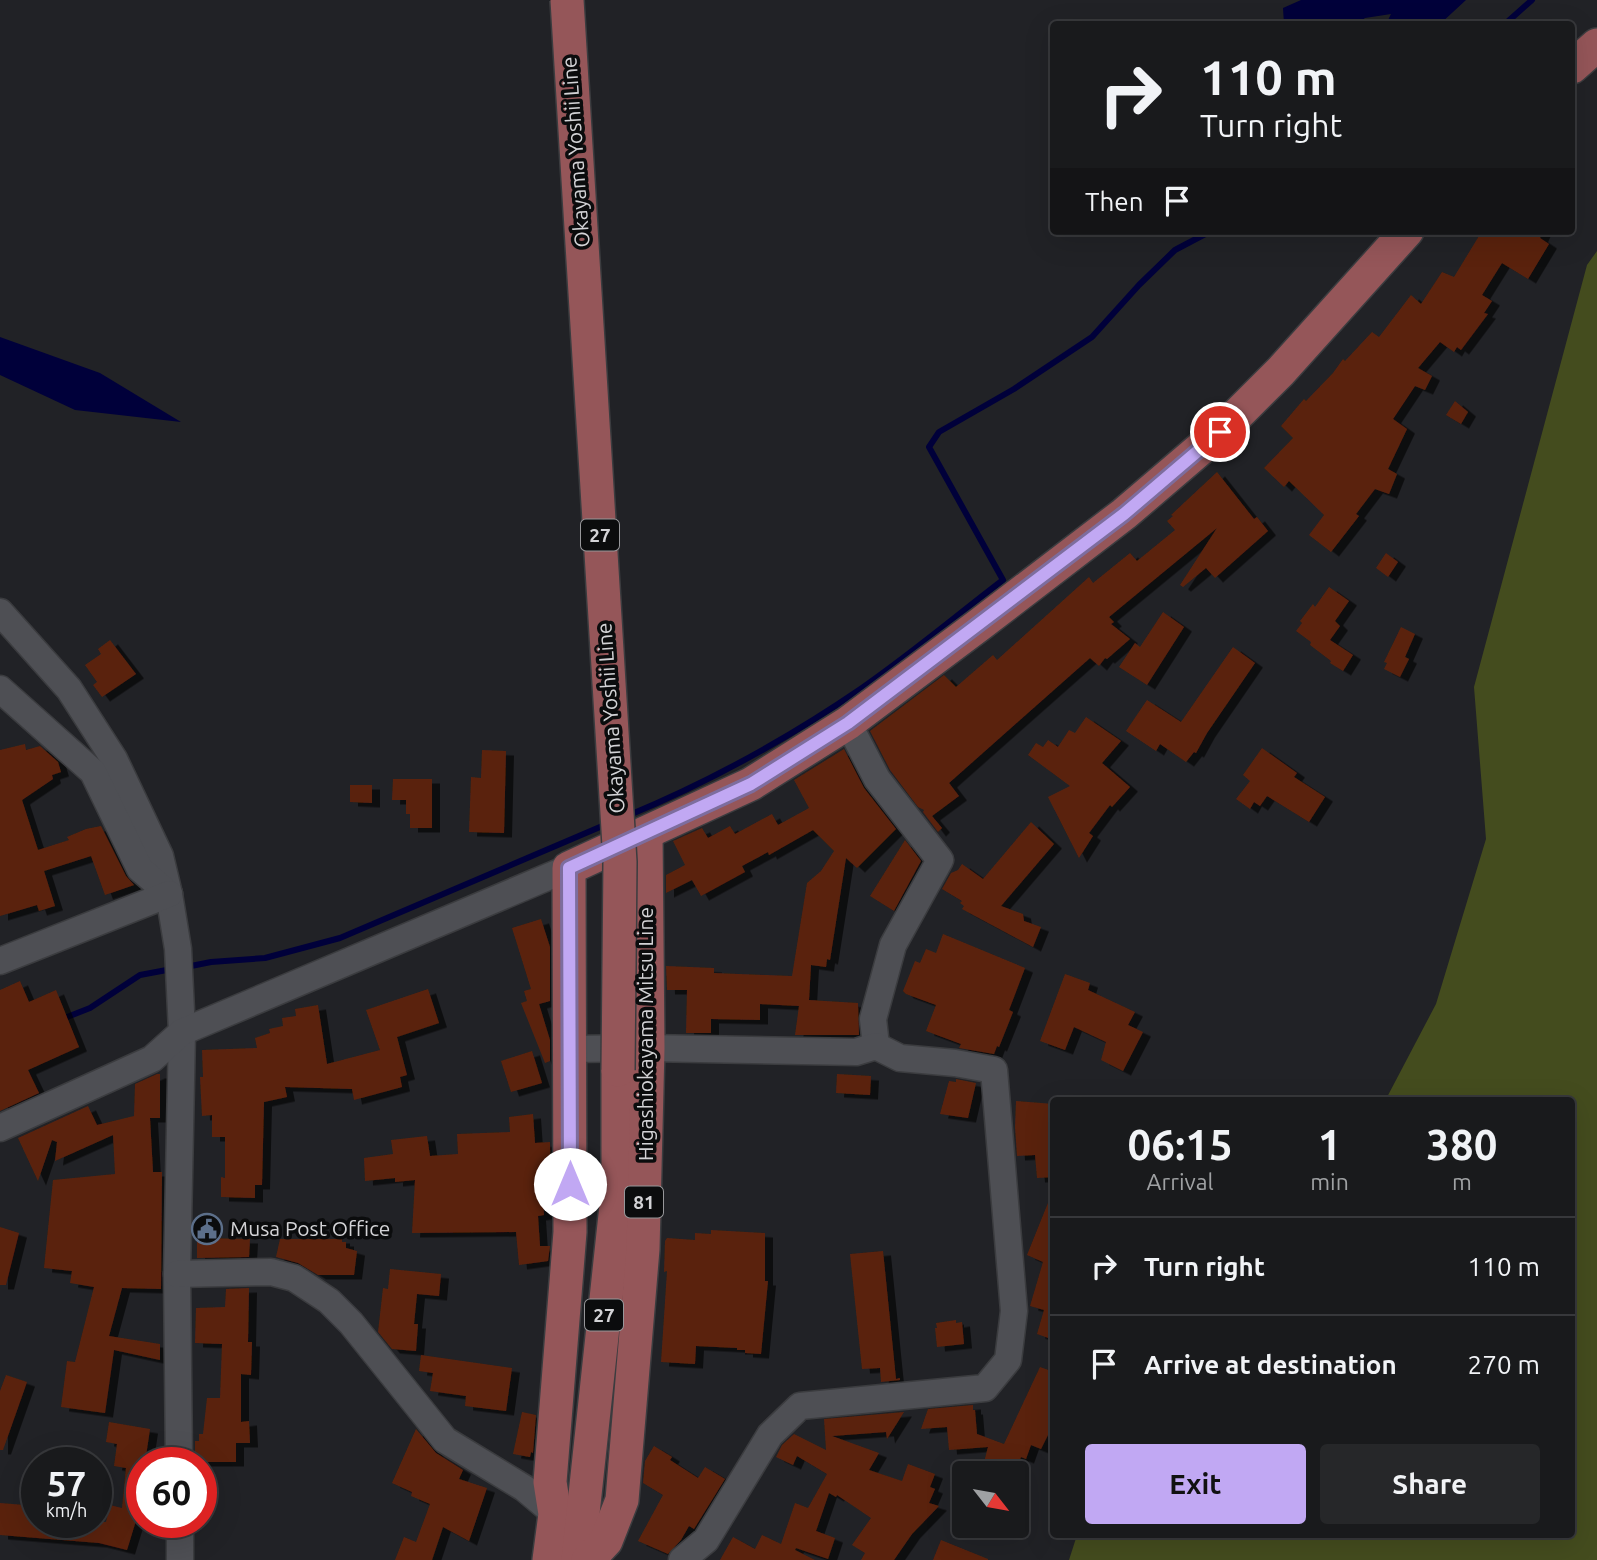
<!DOCTYPE html>
<style>
body{margin:0;font-family:Ubuntu,sans-serif;background:#262729;color:#f1f3f6;height:100vh;display:flex;flex-direction:column;font-size:26px;white-space:nowrap}
*{box-sizing:border-box;margin:0}
p{font-size:23px;color:#9fa1a3}
.icon{flex:none;width:38px;height:38px;fill:none;stroke:currentColor;stroke-width:2;stroke-linecap:round;stroke-linejoin:round}
.map{position:relative;flex:1;overflow:hidden}
.sheet{position:absolute;left:1050px;top:1097px;width:525px;height:441px;display:flex;flex-direction:column;background:#191a1c;border-radius:7px;box-shadow:0 7px 28px #0002,0 0 0 2px #37383b}
.sheet>*{flex:none}
.hud{position:absolute;left:1050px;top:21px;width:525px;height:214px;border-radius:7px;box-shadow:0 7px 28px #0002,0 0 0 2px #37383b;background:#191a1c;color:#f1f3f6;overflow:hidden}
.needle{width:46px;rotate:121deg}
.controls{position:absolute;left:952px;top:1461px;display:grid;gap:14px}
.controls a{display:grid;place-items:center;width:77px;height:77px;border-radius:7px;background:#191a1c;box-shadow:0 7px 28px #0002,0 0 0 2px #37383b;font-size:35px}
.speed{position:absolute;left:21px;top:1447px;display:flex;gap:14px;font-size:35px;font-weight:700;text-align:center}
.speed>*{display:grid;place-content:center;width:91px;height:91px;border-radius:50%;background:#191a1c;box-shadow:0 7px 28px #0002,0 0 0 2px #37383b;line-height:1}
.speed small{font-size:18px;font-weight:400}
.speed .limit{border:10px solid #d22;background:#fff;color:#111}
.pin{position:absolute;display:grid;place-items:center;width:60px;height:60px;color:#fff;margin:-30px;border:4px solid #fff;border-radius:50%;box-shadow:0 2px 7px #0007}
.me{position:absolute;width:77px;margin:-38px;rotate:0deg;stroke-linejoin:round;filter:drop-shadow(0 0 5px #0008)}
.turn{display:flex;align-items:center;gap:24px;height:147px;padding:0 35px;font-size:32px}
.turn .icon{width:91px;height:91px;stroke-width:2.5}
.turn b{display:block;font-size:49px;line-height:60px}
.then{display:flex;align-items:center;height:66px;padding:0 35px;background:#0003;gap:14px;font-size:26px}
.eta{display:flex;justify-content:space-evenly;align-items:center;height:119px;text-align:center}
.eta b{font-size:42px;font-weight:700;line-height:49px}
.button{display:flex;gap:14px;margin-top:auto;padding:14px 35px}
.button a{flex:1;height:80px;border-radius:7px;background:#c1a8f3;color:#111;font-size:28px;font-weight:700;line-height:80px;text-align:center}
.button a+a{background:#262729;color:#f1f3f6}
ul{padding:0;list-style:none}
li{display:flex;align-items:center;gap:21px;height:98px;padding:0 35px;border-top:2px solid #37383b}
li div{flex:1}
li b{display:block;font-size:26px}
li em{font-style:normal}
.map>svg:first-child{display:block}
.green{fill:#444c1e}
.water{fill:#00003a}
.lines{fill:none;stroke-linecap:round;stroke-linejoin:round}
.stream{stroke:#00003a;stroke-width:6}
.building{fill:#5a220c;filter:url(#shadow)}
.minor-casing{stroke:#3b3c3f;stroke-width:29}
.major-casing{stroke:#3b3c3f;stroke-width:36}
.minor{stroke:#4e4f54;stroke-width:26}
.major{stroke:#955659;stroke-width:33}
.major-bridge-casing{stroke:#3b3c3f;stroke-width:36;stroke-linecap:butt}
.major-bridge{stroke:#955659;stroke-width:33}
.route-casing{stroke:#7d6d9e;stroke-width:18}
.route{stroke:#c1a8f3;stroke-width:12}
.labels{text-anchor:middle;stroke-width:7;stroke-linejoin:round;paint-order:stroke}
.shield{fill:#0b0c0d;stroke:#97979a;stroke-width:2}
.shield-label{font-size:19px;font-weight:bold;fill:#d3d3d6}
.street-label{font-size:21px;fill:#d3d3d6;stroke:#0b0c0d}
.poi-label{font-size:21px;fill:#d3d3d6;stroke:#0b0c0d;text-anchor:start}
</style>
<div class="map">
<svg width="1597" height="1560" viewBox="0 0 1597 1560">
<defs>
<filter id="shadow"><feDropShadow dx="8" dy="4.5" stdDeviation="0" flood-color="#0009"/></filter>
</defs>
<rect width="100%" height="100%" fill="#212226"/>
<polygon class="green" points="1597,251 1597,1560 1069,1560 1077,1535 1572,1535 1572,1101 1385,1101 1436,1004 1486,839 1474,687 1587,265"/>
<g class="water">
<polygon points="1301,0 1466,0 1440,24 1386,24 1391,14 1365,18 1357,24 1284,24 1283,8"/>
<polygon points="0,337 100,373 181,422 75,410 0,375"/>
</g>
<g class="lines">
<g class="stream">
<polyline points="1505,24 1532,0"/>
<path d="M 627,816 C 709,782 789,738 862,688 C 911,654 956,616 1003,580 L 929,447 L 939,432 L 1014,389 L 1092,337 L 1139,285 L 1175,250 L 1211,231"/>
<polyline points="186,967 211,962 265,958 340,938 607,824"/>
<polyline points="62,1019 90,1008 140,975 172,969"/>
</g>
</g>
<g class="building">
<polygon points="1482,231 1543,231 1540,238 1549,244 1528,279 1502,263 1482,295 1492,301 1484,313 1488,314 1461,350 1457,347 1454,352 1440,342 1418,368 1432,376 1425,390 1415,386 1393,419 1407,429 1388,469 1397,474 1389,494 1375,489 1356,514 1359,516 1331,552 1309,535 1324,515 1289,481 1284,487 1264,468 1293,438 1281,426 1304,399 1306,401 1333,373 1343,359 1345,361 1372,332 1379,337 1411,295 1421,304 1442,272 1454,277"/>
<polygon points="1455,401 1468,412 1461,424 1446,415"/>
<polygon points="1217,472 1254,519 1257,517 1268,531 1215,578 1206,568 1183,587 1180,585 1217,528 1109,617 1114,622 1111,624 1130,639 1107,659 1105,658 1099,666 1090,658 949,783 959,796 932,816 942,828 938,832 923,812 924,810 918,807 890,770 870,731 944,675 956,687 993,655 997,660 1089,577 1093,583 1130,553 1137,561 1175,530 1167,521 1173,516 1171,515"/>
<polygon points="1386,553 1398,562 1388,577 1376,568"/>
<polygon points="1329,587 1349,601 1335,621 1340,626 1330,640 1353,655 1343,671 1330,663 1331,661 1310,645 1311,642 1296,631 1302,623 1300,621 1313,604 1315,607"/>
<polygon points="1163,612 1184,627 1147,685 1119,667 1135,643 1140,647"/>
<polygon points="1401,627 1415,634 1405,657 1409,659 1400,677 1384,669 1387,663 1384,662"/>
<polygon points="110,640 136,674 102,697 93,685 97,682 85,665 101,654 98,649"/>
<polygon points="1233,647 1255,663 1207,733 1196,753 1194,752 1186,762 1160,744 1156,751 1126,731 1147,700 1181,722"/>
<polygon points="1086,717 1121,741 1102,763 1130,787 1112,807 1110,805 1089,833 1093,836 1079,858 1048,797 1070,786 1028,755 1036,743 1043,747 1048,740 1058,747 1069,730 1075,733"/>
<polygon points="25,744 26,750 40,746 58,762 61,772 52,775 53,779 22,800 38,850 69,840 67,837 86,829 101,826 126,876 134,885 105,895 91,856 44,871 55,906 39,911 37,905 0,916 0,750"/>
<polygon points="1262,748 1297,773 1294,777 1325,797 1309,822 1267,796 1260,806 1254,802 1250,809 1236,799 1250,781 1243,775"/>
<polygon points="844,749 864,788 896,829 857,868 846,858 830,960 827,959 826,967 811,965 809,1000 858,1003 859,1035 795,1035 799,1006 760,1004 760,1020 711,1019 711,1033 686,1033 687,990 667,990 666,966 714,968 714,973 792,976 807,883 821,871 834,851 813,830 769,855 768,852 742,866 745,872 701,896 692,880 666,893 666,875 685,865 673,841 702,828 708,838 730,826 735,834 772,814 778,825 809,808 794,780"/>
<polygon points="482,750 506,751 504,833 469,832 471,777 481,778"/>
<polygon points="393,779 432,779 432,828 410,828 410,814 406,814 406,800 392,800"/>
<polygon points="350,785 372,785 372,803 350,802"/>
<polygon points="1031,822 1054,844 1001,906 1023,914 1024,921 1041,927 1033,947 962,909 964,906 960,903 962,901 942,889 951,873 958,870 962,864 983,879"/>
<polygon points="905,840 921,861 894,911 870,896"/>
<polygon points="541,919 550,947 550,1001 539,1004 550,1040 550,1061 545,1063 521,1003 527,1001 524,991 531,989 512,928"/>
<polygon points="943,934 1025,968 1009,1010 1013,1012 999,1047 997,1046 994,1054 959,1048 961,1044 926,1031 936,1005 906,994 903,991 915,961 920,963 926,949 936,953"/>
<polygon points="1065,974 1090,983 1088,990 1135,1012 1128,1025 1143,1032 1123,1071 1101,1060 1106,1042 1074,1027 1065,1050 1040,1041"/>
<polygon points="20,981 29,1002 56,990 79,1047 28,1070 39,1093 0,1111 0,990"/>
<polygon points="428,989 439,1023 397,1037 407,1075 400,1077 402,1087 354,1100 352,1089 285,1087 287,1097 264,1102 262,1185 255,1185 255,1198 221,1197 221,1177 225,1178 225,1137 212,1137 212,1115 202,1116 200,1077 203,1077 202,1050 257,1048 255,1038 270,1033 269,1029 283,1026 282,1018 296,1016 295,1009 318,1005 327,1064 380,1050 366,1010"/>
<polygon points="532,1051 542,1083 511,1092 501,1061"/>
<polygon points="157,1074 160,1074 160,1118 150,1118 153,1172 162,1172 161,1289 122,1288 109,1336 160,1344 160,1360 114,1350 105,1413 61,1407 67,1361 75,1362 94,1287 70,1283 72,1271 44,1268 53,1180 115,1174 113,1135 55,1161 57,1142 52,1140 38,1181 18,1138 88,1106 97,1125 134,1116 135,1084"/>
<polygon points="837,1074 871,1076 870,1095 836,1093"/>
<polygon points="956,1079 976,1083 968,1118 940,1114 949,1081 956,1082"/>
<polygon points="1016,1101 1054,1104 1054,1177 1037,1178 1035,1155 1017,1156 1015,1127"/>
<polygon points="533,1114 535,1143 550,1142 551,1199 543,1200 544,1215 538,1216 540,1246 550,1246 548,1261 519,1265 516,1232 412,1233 415,1180 395,1182 395,1178 365,1181 364,1158 393,1154 391,1140 427,1136 430,1156 458,1154 457,1134 510,1132 509,1117"/>
<polygon points="1052,1193 1054,1193 1054,1340 1037,1334 1044,1310 1030,1306 1043,1262 1027,1255"/>
<polygon points="0,1227 19,1233 6,1285 0,1285"/>
<polygon points="711,1230 765,1233 765,1281 768,1281 761,1354 745,1353 745,1350 737,1350 737,1348 696,1346 695,1364 661,1362 667,1271 664,1272 665,1241 667,1238 695,1240 695,1233 711,1234"/>
<polygon points="197,1238 250,1239 249,1257 197,1258"/>
<polygon points="280,1239 342,1239 342,1242 346,1242 346,1248 357,1251 354,1275 318,1275 298,1263 276,1257"/>
<polygon points="883,1251 896,1379 900,1378 900,1380 881,1382 880,1368 862,1369 850,1254"/>
<polygon points="390,1269 441,1274 439,1296 417,1294 414,1324 418,1324 416,1351 392,1349 378,1332 383,1288 388,1289"/>
<polygon points="249,1288 248,1342 252,1342 251,1375 241,1374 241,1422 249,1421 250,1443 236,1443 236,1462 195,1462 195,1441 199,1441 199,1434 203,1434 207,1398 220,1398 222,1344 195,1343 196,1308 225,1307 226,1289"/>
<polygon points="956,1320 956,1323 962,1322 964,1344 937,1347 935,1328 937,1328 936,1323"/>
<polygon points="421,1355 512,1368 506,1411 465,1406 466,1396 430,1391 433,1373 419,1371"/>
<polygon points="1040,1367 1054,1372 1054,1423 1041,1449 1031,1445 1026,1459 1021,1457 1015,1474 981,1474 988,1447 949,1450 947,1427 921,1429 928,1409 973,1405 973,1410 975,1410 977,1434 1004,1444"/>
<polygon points="6,1375 27,1382 3,1450 0,1450 0,1391"/>
<polygon points="522,1412 536,1415 533,1453 531,1452 530,1457 513,1454"/>
<polygon points="904,1412 887,1439 886,1432 832,1436 879,1453 869,1470 902,1481 908,1464 935,1474 930,1487 935,1489 929,1503 939,1506 912,1534 894,1560 861,1560 865,1553 852,1545 871,1518 837,1495 836,1497 829,1493 816,1531 835,1538 828,1559 796,1548 795,1550 815,1560 720,1560 733,1537 755,1549 762,1535 781,1544 795,1503 808,1508 827,1474 797,1456 793,1465 776,1457 782,1445 794,1434 826,1450 824,1419"/>
<polygon points="109,1422 150,1429 146,1456 142,1455 138,1485 142,1486 142,1501 127,1550 99,1543 0,1535 0,1503 37,1506 37,1522 106,1522 110,1505 122,1508 126,1468 114,1466 117,1444 106,1442"/>
<polygon points="416,1429 436,1453 463,1470 459,1479 487,1488 469,1541 443,1527 432,1560 395,1560 404,1537 416,1542 430,1504 411,1496 412,1492 392,1483"/>
<polygon points="654,1446 672,1457 670,1460 698,1478 705,1467 725,1479 694,1529 689,1526 681,1540 668,1554 638,1541 663,1495 643,1483 645,1461"/>
<polygon points="941,1540 988,1559 988,1560 933,1560"/>
</g>
<g class="lines">
<g class="minor-casing">
<g id="minor">
<polyline points="0,612 69,689 114,759 160,856 169,894 178,949 182,1032 177,1274 179,1463"/>
<polyline points="0,689 93,772 140,869 169,894"/>
<polyline points="848,723 877,779 940,860 893,945 873,1019 876,1046"/>
<polyline points="0,961 169,894"/>
<polyline points="570,1049 648,1048 856,1052 876,1046 900,1058 955,1063 994,1070 1014,1311 1008,1360 985,1388 800,1406 770,1435 706,1540 682,1560"/>
<polyline points="0,1128 152,1059 182,1032 569,868"/>
<polyline points="177,1274 271,1272 294,1278 329,1301 351,1323 445,1440 524,1488 555,1514 566,1514"/>
<polyline points="180,1522 180,1560"/>
</g>
</g>
<g class="major-casing">
<g id="major">
<polyline points="1572,67 1597,45"/>
<polyline points="549,1560 555,1514 550,1482 570,1232 569,868 751,784 848,723 979,625 1124,514 1220,432 1281,371 1407,231"/>
<polyline points="578,1560 618,1187 618,1070"/>
<polyline points="588,1560 606,1541 622,1500 643,1249 648,1048 646,833"/>
</g>
</g>
<use href="#minor" class="minor"/>
<use href="#major" class="major"/>
<g class="major-bridge-casing">
<polyline id="major-bridge" points="567,0 620,862 618,1070"/>
</g>
<use href="#major-bridge" class="major-bridge"/>
</g>
<g class="lines">
<g class="route-casing">
<polyline id="route" points="570,1184 569,868 751,784 848,723 1124,514 1220,432"/>
</g>
<use href="#route" class="route"/>
</g>
<defs>
<g id="civic-ring" transform="scale(1.575)"><circle r="9.5" fill="#0b0c0d" stroke="#5c6f8a" stroke-width="1.5"/><path d="M-.6-6.5H3V-4.5H.6V-3L4-1V1h2V6H-6V1h2V-1L-.6-3ZM-1.2 2.5V6h2.4V2.5Z" fill="#5c6f8a"/></g>
</defs>
<g fill-rule="evenodd">
<use href="#civic-ring" x="207" y="1229"/>
</g>
<g class="labels">
<g class="shield">
<rect x="581" y="519.5" width="38" height="31" rx="5"/>
<rect x="625" y="1186.5" width="38" height="31" rx="5"/>
<rect x="585" y="1299.5" width="38" height="31" rx="5"/>
</g>
<g class="shield-label">
<text x="600" y="542">27</text>
<text x="644" y="1209">81</text>
<text x="604" y="1322">27</text>
</g>
<g class="street-label">
<text transform="translate(576 152) rotate(-94)" y="7">Okayama Yoshii Line</text>
<text transform="translate(611 718) rotate(-94)" y="7">Okayama Yoshii Line</text>
<text transform="translate(646 1034) rotate(-90)" y="7">Higashiokayama Mitsu Line</text>
</g>
<g class="poi-label">
<text x="230" y="1236">Musa Post Office</text>
</g>
</g>
</svg>
<div class="controls">
<a><svg class="needle" viewBox="-14 -14 28 28"><path d="M0-13l5 13h-10z" fill="#e53935"/><path d="M0 13l5-13h-10z" fill="#9fa1a3"/></svg></a>
</div>
<div class="speed"><div>57<small>km/h</small></div><div class="limit">60</div></div>
<div class="pin" style="left:1220px;top:432px;background:#d93025"><svg class="icon" aria-label="arrive" viewBox="0 0 24 24"><path d="M6 21V4h12l-3 4 3 4H6"/></svg></div>
<svg class="me" style="left:570px;top:1184px" viewBox="-20 -20 40 40"><circle r="19" fill="#fff"/><path d="M0-13L10 11 0 6-10 11z" fill="#c1a8f3"/></svg>
<div class="hud">
<div class="turn"><svg class="icon" aria-label="right" viewBox="0 0 24 24"><path d="M7 20v-9h11M14 6l5 5-5 5"/></svg><div><b>110 m</b>Turn right</div></div>
<div class="then">Then<svg class="icon" aria-label="arrive" viewBox="0 0 24 24"><path d="M6 21V4h12l-3 4 3 4H6"/></svg></div>
</div>
<section class="sheet">
<div class="eta">
<div><b>06:15</b><p>Arrival</p></div>
<div><b>1</b><p>min</p></div>
<div><b>380</b><p>m</p></div>
</div>
<ul>
<li><svg class="icon" aria-label="right" viewBox="0 0 24 24"><path d="M7 20v-9h11M14 6l5 5-5 5"/></svg><div><b>Turn right</b></div><em>110 m</em></li>
<li><svg class="icon" aria-label="arrive" viewBox="0 0 24 24"><path d="M6 21V4h12l-3 4 3 4H6"/></svg><div><b>Arrive at destination</b></div><em>270 m</em></li>
</ul>
<div class="button"><a>Exit</a><a>Share</a></div>
</section>
</div>
